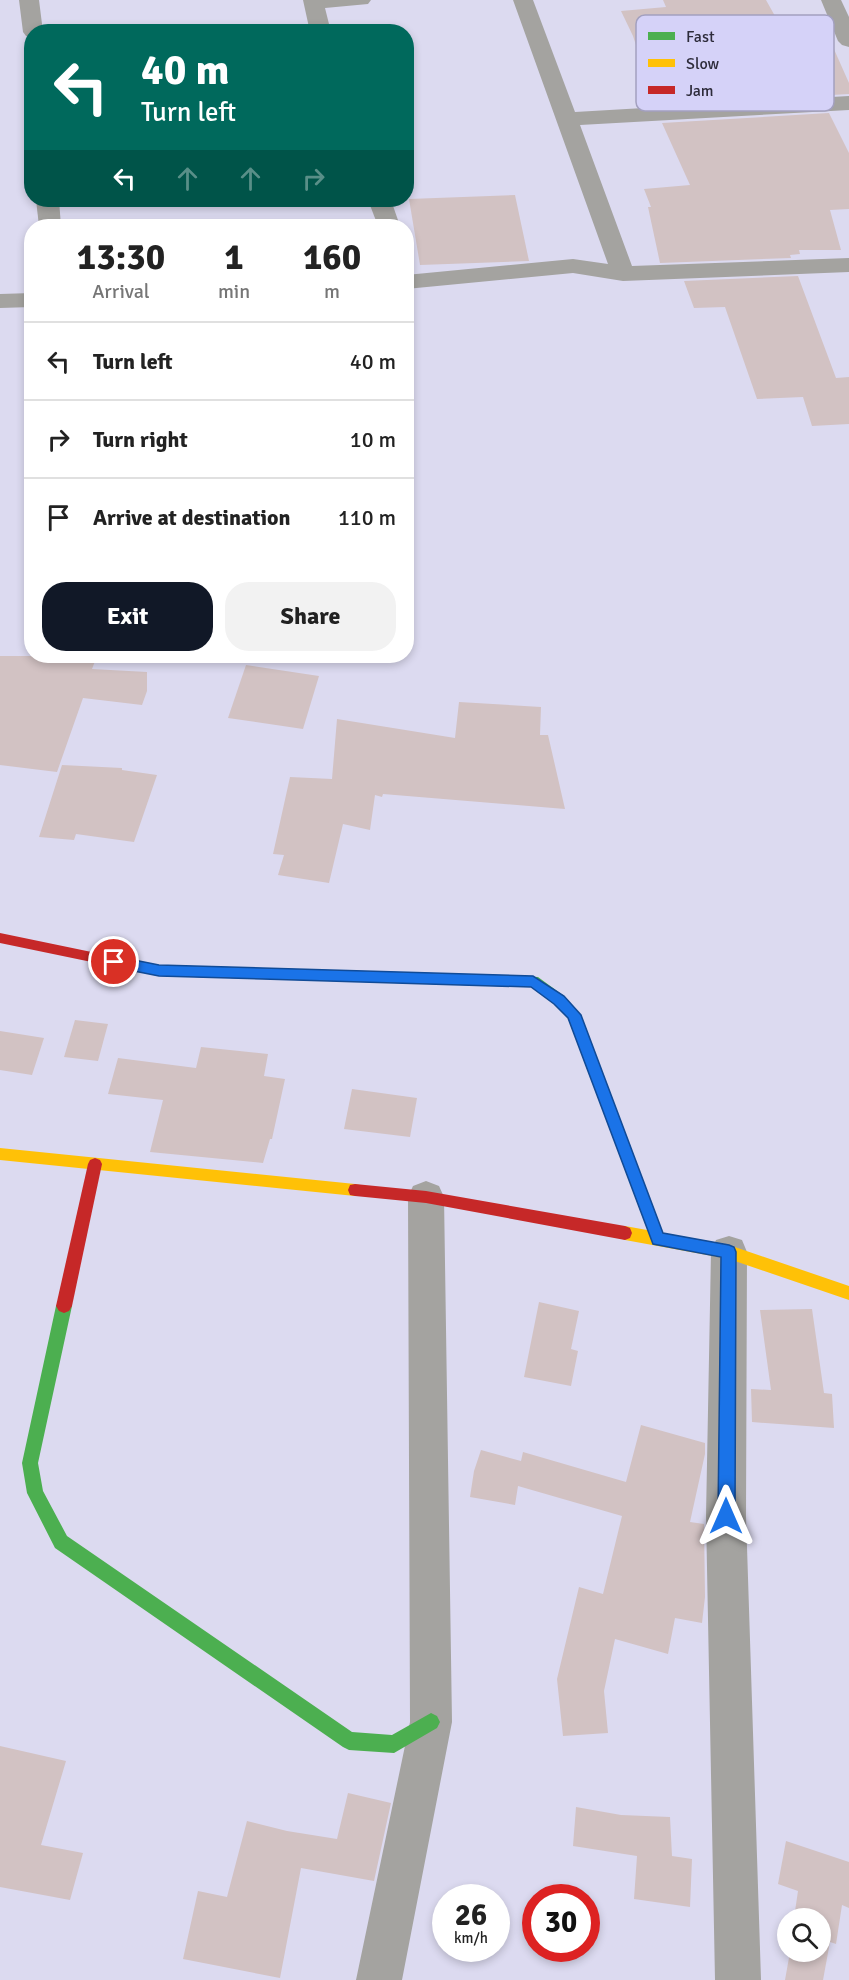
<!DOCTYPE html>
<style>
body{margin:0;font-family:Signika,sans-serif;background:#f2f2f2;color:#222;height:100vh;display:flex;flex-direction:column;font-size:22px;white-space:nowrap}
*{box-sizing:border-box;margin:0}
p{font-size:20px;color:#767676}
.icon{flex:none;width:33px;height:33px;fill:none;stroke:currentColor;stroke-width:2;stroke-linecap:round;stroke-linejoin:round}
.map{position:relative;flex:1;overflow:hidden}
.drawer{position:absolute;left:24px;top:219px;width:390px;height:444px;display:flex;flex-direction:column;background:#fff;border-radius:24px;box-shadow:0 3px 9px #0003}
.drawer>*{flex:none}
.top-card{position:absolute;left:24px;top:24px;width:390px;height:183px;border-radius:24px;box-shadow:0 3px 9px #0003;background:#00695c;color:#fff;overflow:hidden}
.controls{position:absolute;left:777px;top:1908px;display:grid;gap:12px}
.controls a{display:grid;place-items:center;width:54px;height:54px;border-radius:50%;background:#fff;box-shadow:0 3px 9px #0003;font-size:30px}
.speed{position:absolute;left:432px;top:1884px;display:flex;gap:12px;font-size:30px;font-weight:700;text-align:center}
.speed>*{display:grid;place-content:center;width:78px;height:78px;border-radius:50%;background:#fff;box-shadow:0 3px 9px #0003;line-height:1}
.speed small{font-size:15px;font-weight:400}
.speed .limit{border:9px solid #d22;background:#fff;color:#111}
.pin{position:absolute;display:grid;place-items:center;width:51px;height:51px;color:#fff;margin:-26px;border:3px solid #fff;border-radius:50%;box-shadow:0 2px 6px #0007}
.me{position:absolute;width:66px;margin:-33px;rotate:0deg;stroke-linejoin:round;filter:drop-shadow(0 0 4px #0008)}
.turn{display:flex;align-items:center;gap:21px;height:126px;padding:0 18px;font-size:27px}
.turn .icon{width:78px;height:78px;stroke-width:2.5}
.turn b{display:block;font-size:42px;line-height:51px}
.lanes{display:flex;align-items:center;height:57px;padding:0 18px;background:#0003;justify-content:center;gap:30px;direction:ltr}
.lanes .off{opacity:.35}
.eta{display:flex;justify-content:space-evenly;align-items:center;height:102px;text-align:center}
.eta b{font-size:36px;font-weight:700;line-height:42px}
.primary-button{display:flex;gap:12px;margin-top:auto;padding:12px 18px}
.primary-button a{flex:1;height:69px;border-radius:24px;background:#111827;color:#fff;font-size:24px;font-weight:700;line-height:69px;text-align:center}
.primary-button a+a{background:#f2f2f2;color:#222}
ul{padding:0;list-style:none}
li{display:flex;align-items:center;gap:18px;height:78px;padding:0 18px;border-top:2px solid #e0e0e0}
li div{flex:1}
li b{display:block;font-size:22px}
li em{font-style:normal}
.map>svg:first-child{display:block}
.building{fill:#d2c2c3}
.lines{fill:none;stroke-linecap:round;stroke-linejoin:round}
.street{fill:#a4a3a0;fill-rule:evenodd}
.fast{fill:#4caf50;fill-rule:evenodd}
.slow{fill:#ffc107;fill-rule:evenodd}
.jam{fill:#c62828;fill-rule:evenodd}
.route{fill:#1a73e8;stroke:#114b97;stroke-width:1.5}
.key{fill:#d5d2f8;stroke:#a3a0bf;stroke-width:1.5}
.key-label{font-size:16px;fill:#2e2c3b}
</style>
<div class="map">
<svg width="849" height="1980" viewBox="0 0 849 1980">
<rect width="100%" height="100%" fill="#dcdaf0"/>
<g class="building">
<polygon points="663,0 766,0 789,41 829,38 849,83 849,94 656,105 633,36 621,11 666,7"/>
<polygon points="829,113 849,153 849,209 830,210 841,250 799,250 800,254 790,255 791,258 660,263 648,207 651,207 644,189 690,185 662,123"/>
<polygon points="515,195 529,261 420,265 409,199"/>
<polygon points="798,276 836,378 849,377 849,424 812,426 803,397 757,399 725,307 694,308 684,281"/>
<polygon points="0,656 97,656 92,669 147,672 147,691 142,705 83,698 57,772 0,765"/>
<polygon points="246,665 319,676 303,729 228,718"/>
<polygon points="459,702 541,707 540,735 548,735 565,809 383,794 382,797 375,795 370,830 343,824 329,883 278,875 284,855 273,854 290,777 332,779 337,719 455,738"/>
<polygon points="62,765 122,768 122,770 157,775 134,842 76,834 74,840 39,837"/>
<polygon points="75,1020 108,1024 98,1061 64,1057"/>
<polygon points="0,1031 44,1038 32,1075 0,1070"/>
<polygon points="201,1047 268,1054 264,1076 285,1079 272,1139 270,1139 263,1163 150,1152 163,1100 108,1094 118,1058 196,1068"/>
<polygon points="352,1089 417,1098 410,1137 344,1129"/>
<polygon points="539,1302 579,1311 571,1349 578,1351 571,1386 524,1377"/>
<polygon points="812,1309 824,1393 832,1394 834,1428 752,1422 751,1389 771,1390 760,1310"/>
<polygon points="641,1425 705,1443 705,1454 690,1522 704,1524 705,1597 702,1623 675,1618 668,1654 615,1639 604,1691 608,1733 563,1736 557,1679 579,1587 603,1594 622,1516 518,1486 515,1505 470,1497 474,1471 481,1450 521,1461 523,1452 626,1482"/>
<polygon points="0,1746 66,1761 41,1845 83,1853 70,1900 0,1887"/>
<polygon points="348,1793 391,1803 374,1881 301,1868 280,1978 183,1959 198,1891 227,1897 247,1821 287,1831 337,1839"/>
<polygon points="576,1807 621,1815 670,1817 672,1856 692,1859 690,1907 634,1899 637,1856 573,1846"/>
<polygon points="786,1841 849,1862 849,1908 842,1905 836,1944 830,1942 823,1980 785,1980 790,1952 820,1952 820,1918 794,1918 798,1891 778,1884"/>
</g>
<g class="lines">
<g class="street">
<polygon points="19,0 39,0 43,32 32,32 32,38 26,36 23,32"/>
<polygon points="303,0 371,0 368,4 325,8 331,32 310,32"/>
<polygon points="513,0 533,0 575,112 849,96 849,110 580,125 632,266 849,258 849,272 623,281 573,273 406,289 406,275 573,259 608,264"/>
<polygon points="821,0 841,0 849,17 849,47 842,45 838,41"/>
<polygon points="36,200 59,200 61,226 39,226"/>
<polygon points="368,200 391,200 400,226 378,226"/>
<polygon points="32,293 32,307 0,308 0,294"/>
<polygon points="426,1181 439,1186 444,1197 452,1722 402,1980 356,1980 410,1722 408,1197 413,1186"/>
<polygon points="729,1236 742,1240 747,1252 746,1516 761,1980 715,1980 706,1516 711,1252 716,1240"/>
</g>
<g class="fast">
<polygon points="268,969 538,977 564,996 581,1015 665,1239 663,1244 658,1246 653,1244 651,1239 568,1018 554,1004 530,986 268,979 263,978 261,974 263,970"/>
<polygon points="64,1299 69,1301 72,1306 38,1463 43,1491 67,1536 352,1732 392,1735 431,1713 437,1716 440,1722 437,1728 394,1753 349,1750 343,1747 55,1548 27,1493 22,1463 56,1306 59,1301"/>
</g>
<g class="slow">
<polygon points="0,1148 355,1184 360,1185 362,1190 360,1195 355,1196 0,1160"/>
<polygon points="625,1226 729,1245 849,1286 849,1300 729,1259 625,1240 620,1238 618,1233 620,1228"/>
</g>
<g class="jam">
<polygon points="0,933 159,966 268,969 273,970 275,974 273,978 268,979 159,976 0,943"/>
<polygon points="95,1158 100,1160 102,1164 72,1306 69,1311 64,1313 59,1311 56,1306 88,1164 90,1160"/>
<polygon points="355,1184 426,1191 625,1226 630,1228 632,1233 630,1238 625,1240 426,1203 355,1196 350,1195 348,1190 350,1185"/>
</g>
</g>
<polygon class="route" points="114,956 159,965 533,976 564,996 581,1015 663,1233 729,1245 734,1247 736,1252 735,1516 732,1522 726,1524 721,1522 718,1516 721,1257 653,1244 568,1018 554,1004 531,987 159,976 109,966 107,962 109,958"/>
<rect x="636" y="15" width="198" height="96" rx="9" class="key"/>
<rect x="648" y="32" width="27" height="8" fill="#4caf50"/>
<rect x="648" y="59" width="27" height="8" fill="#ffc107"/>
<rect x="648" y="86" width="27" height="8" fill="#c62828"/>
<g class="key-label">
<text x="686" y="42">Fast</text>
<text x="686" y="69">Slow</text>
<text x="686" y="96">Jam</text>
</g>
</svg>
<div class="controls">
<a><svg class="icon" aria-label="search" viewBox="0 0 24 24"><circle cx="10" cy="10" r="6"/><path d="M15 15l6 6"/></svg></a>
</div>
<div class="speed"><div>26<small>km/h</small></div><div class="limit">30</div></div>
<div class="pin" style="left:114px;top:962px;background:#d93025"><svg class="icon" aria-label="arrive" viewBox="0 0 24 24"><path d="M6 21V4h12l-3 4 3 4H6"/></svg></div>
<svg class="me" style="left:726px;top:1516px" viewBox="-20 -20 40 40"><path d="M0-17L14 15 0 8-14 15z" fill="#1a73e8" stroke="#fff" stroke-width="4"/></svg>
<div class="top-card">
<div class="turn"><svg class="icon" aria-label="left" viewBox="0 0 24 24"><path d="M17 20v-9H6M10 6l-5 5 5 5"/></svg><div><b>40 m</b>Turn left</div></div>
<div class="lanes"><svg class="icon" aria-label="left" viewBox="0 0 24 24"><path d="M17 20v-9H6M10 6l-5 5 5 5"/></svg><svg class="icon off" aria-label="ahead" viewBox="0 0 24 24"><path d="M12 20V5M6 11l6-6 6 6"/></svg><svg class="icon off" aria-label="ahead" viewBox="0 0 24 24"><path d="M12 20V5M6 11l6-6 6 6"/></svg><svg class="icon off" aria-label="right" viewBox="0 0 24 24"><path d="M7 20v-9h11M14 6l5 5-5 5"/></svg></div>
</div>
<section class="drawer">
<div class="eta">
<div><b>13:30</b><p>Arrival</p></div>
<div><b>1</b><p>min</p></div>
<div><b>160</b><p>m</p></div>
</div>
<ul>
<li><svg class="icon" aria-label="left" viewBox="0 0 24 24"><path d="M17 20v-9H6M10 6l-5 5 5 5"/></svg><div><b>Turn left</b></div><em>40 m</em></li>
<li><svg class="icon" aria-label="right" viewBox="0 0 24 24"><path d="M7 20v-9h11M14 6l5 5-5 5"/></svg><div><b>Turn right</b></div><em>10 m</em></li>
<li><svg class="icon" aria-label="arrive" viewBox="0 0 24 24"><path d="M6 21V4h12l-3 4 3 4H6"/></svg><div><b>Arrive at destination</b></div><em>110 m</em></li>
</ul>
<div class="primary-button"><a>Exit</a><a>Share</a></div>
</section>
</div>
